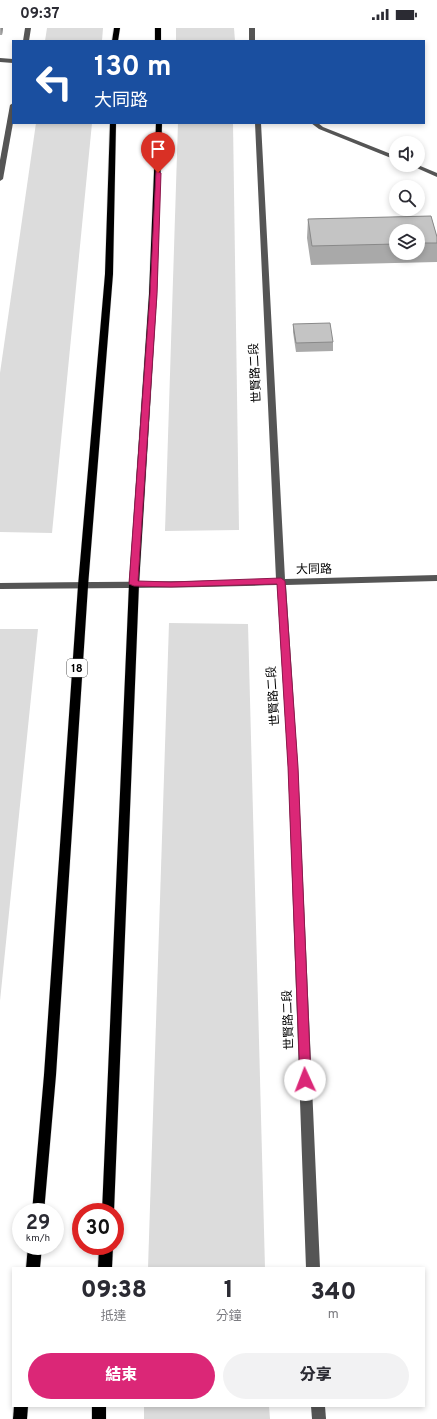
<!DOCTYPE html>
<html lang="zh-TW">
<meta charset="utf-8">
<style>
body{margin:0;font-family:Overpass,"Noto Sans TC",sans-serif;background:#f2f2f3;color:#2b2b33;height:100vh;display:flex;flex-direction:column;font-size:15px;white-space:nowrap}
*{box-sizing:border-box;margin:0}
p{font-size:13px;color:#7c7c81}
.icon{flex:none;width:22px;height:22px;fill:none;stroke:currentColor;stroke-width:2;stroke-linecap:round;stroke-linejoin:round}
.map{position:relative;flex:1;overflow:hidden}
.panel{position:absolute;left:12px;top:1239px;width:413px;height:140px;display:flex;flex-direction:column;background:#fff;border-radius:0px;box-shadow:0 2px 6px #0003}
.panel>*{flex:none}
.top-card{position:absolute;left:12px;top:12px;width:413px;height:84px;border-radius:0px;box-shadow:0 2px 6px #0003;background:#1a4fa0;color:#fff;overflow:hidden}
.fabs{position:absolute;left:389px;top:108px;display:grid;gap:8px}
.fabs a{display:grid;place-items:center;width:36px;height:36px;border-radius:50%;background:#fff;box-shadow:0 2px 6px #0003;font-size:20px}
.speed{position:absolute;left:12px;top:1175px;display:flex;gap:8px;font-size:20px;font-weight:700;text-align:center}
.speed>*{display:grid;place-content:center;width:52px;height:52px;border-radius:50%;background:#fff;box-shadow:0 2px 6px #0003;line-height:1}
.speed small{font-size:10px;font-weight:400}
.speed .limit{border:6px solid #d22;background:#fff;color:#111}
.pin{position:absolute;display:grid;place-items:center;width:34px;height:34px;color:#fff;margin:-41px -17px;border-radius:50% 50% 50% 0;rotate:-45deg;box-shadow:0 0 4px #0007}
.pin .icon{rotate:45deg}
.me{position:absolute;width:44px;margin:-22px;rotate:358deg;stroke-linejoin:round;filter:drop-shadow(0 0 3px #0008)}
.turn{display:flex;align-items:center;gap:14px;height:84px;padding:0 16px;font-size:18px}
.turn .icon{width:52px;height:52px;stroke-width:2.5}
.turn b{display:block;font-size:28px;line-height:34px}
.eta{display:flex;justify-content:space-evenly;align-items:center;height:68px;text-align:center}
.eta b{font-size:24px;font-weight:800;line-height:28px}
.cta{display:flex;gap:8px;margin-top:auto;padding:8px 16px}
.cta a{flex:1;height:46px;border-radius:24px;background:#db2777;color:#fff;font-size:16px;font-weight:800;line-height:46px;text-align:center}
.cta a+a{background:#f2f2f3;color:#2b2b33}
.status{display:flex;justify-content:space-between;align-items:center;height:28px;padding:0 20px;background:#fff;direction:ltr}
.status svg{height:11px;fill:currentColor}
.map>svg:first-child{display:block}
.green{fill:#dcdcdc}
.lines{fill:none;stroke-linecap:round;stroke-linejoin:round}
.major-casing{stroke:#dbdbdb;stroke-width:1}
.minor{fill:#555;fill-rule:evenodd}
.major{fill:#000;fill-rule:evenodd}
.wall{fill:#a9a9a9;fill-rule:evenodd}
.shaded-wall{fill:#898989}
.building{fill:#c4c4c4;stroke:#898989}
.route{fill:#db2777;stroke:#8e194d}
.labels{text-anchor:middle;stroke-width:3;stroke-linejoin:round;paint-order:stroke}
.shield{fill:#fff;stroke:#4c4c4c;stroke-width:1}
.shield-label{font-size:11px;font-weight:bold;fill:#000}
.street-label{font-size:12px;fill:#000;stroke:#fff}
</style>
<div class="status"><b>09:37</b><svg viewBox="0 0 49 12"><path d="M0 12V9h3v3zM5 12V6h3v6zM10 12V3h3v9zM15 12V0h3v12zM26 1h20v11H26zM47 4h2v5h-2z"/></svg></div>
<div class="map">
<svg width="437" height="1391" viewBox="0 0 437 1391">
<rect width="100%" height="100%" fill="#fff"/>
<g class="green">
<polygon points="47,0 103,0 102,13 45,13"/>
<polygon points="176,0 234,0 235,13 176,13"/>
<polygon points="36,95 92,95 52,505 0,504 0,345"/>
<polygon points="178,95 233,95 239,502 165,503"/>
<polygon points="169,595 248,596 265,1240 148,1240"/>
<polygon points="0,601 38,601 0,973"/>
<polygon points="144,1378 269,1378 270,1391 144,1391"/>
</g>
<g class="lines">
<g class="major-casing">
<g id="major">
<polygon points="114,0 120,0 118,13 112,13"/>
<rect x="155" y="0" width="6" height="13"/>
<polygon points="110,95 116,95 113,246 88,558 56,1047 44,1184 32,1184 44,1047 78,558 105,246"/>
<polygon points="156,95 162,95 157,266 139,556 114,1184 102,1184 129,556 149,266"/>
<polygon points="28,1218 42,1218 40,1240 26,1240"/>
<polygon points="99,1218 113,1218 112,1240 98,1240"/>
<polygon points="14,1378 28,1378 27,1391 13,1391"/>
<rect x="92" y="1378" width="14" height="13"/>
</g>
</g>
<g class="minor">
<polygon points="25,0 31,0 29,13 23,13"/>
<rect x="249" y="0" width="6" height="13"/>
<polygon points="0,30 13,31 13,35 0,34"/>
<polygon points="13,75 13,95 3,151 0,153 0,132 10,77"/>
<path d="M 255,95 L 261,95 L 285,551 L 437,547 L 437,553 L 286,557 L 298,739 L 320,1240 L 306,1240 L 288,739 L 277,557 C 184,560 92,560 0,561 L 0,555 C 92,554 184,554 276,551 Z"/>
<polygon points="311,95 318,95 323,99 396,128 396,132 319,101"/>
<polygon points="410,137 418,137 437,145 437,149"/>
<polygon points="311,1378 325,1378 326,1391 312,1391"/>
</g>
<use href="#major" class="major"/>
</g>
<g class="wall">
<polygon points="0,0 3,0 2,7 0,7"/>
<path d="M 431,188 L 437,209 L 437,234 L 311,237 L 307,210 L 308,191 ZM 396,203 L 418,203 L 418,225 L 396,225 Z"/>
<polygon points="293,296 333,314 333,323 296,324 293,304"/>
</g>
<polygon class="shaded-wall" points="1,0 3,0 2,7"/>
<g class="building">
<polygon points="431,188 437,209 437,215 418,215 418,203 396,203 396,216 312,218 308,191"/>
<polygon points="330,295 333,314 296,315 293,296"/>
</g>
<polygon class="route" points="156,143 161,145 157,266 138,553 171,554 281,550 285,553 298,739 311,1052 309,1055 305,1057 302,1055 300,1052 288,739 277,556 171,559 134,558 129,556 150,266"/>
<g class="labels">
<rect class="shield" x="67" y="631" width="20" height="18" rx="3"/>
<g class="shield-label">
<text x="77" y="644">18</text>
</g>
<g class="street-label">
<text transform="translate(255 345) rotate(-93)" y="4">世賢路二段</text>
<text transform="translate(314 541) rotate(-1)" y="4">大同路</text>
<text transform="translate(273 668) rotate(-94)" y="4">世賢路二段</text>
<text transform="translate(288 992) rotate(-92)" y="4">世賢路二段</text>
</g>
</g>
</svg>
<div class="fabs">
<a><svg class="icon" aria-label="sound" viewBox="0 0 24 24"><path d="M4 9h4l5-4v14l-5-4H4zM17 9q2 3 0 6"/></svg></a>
<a><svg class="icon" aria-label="search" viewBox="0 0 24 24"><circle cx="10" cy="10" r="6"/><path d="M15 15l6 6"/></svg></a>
<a><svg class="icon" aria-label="layers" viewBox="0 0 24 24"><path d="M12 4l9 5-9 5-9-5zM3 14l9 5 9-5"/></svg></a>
</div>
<div class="speed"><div>29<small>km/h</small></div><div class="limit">30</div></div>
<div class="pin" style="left:158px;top:145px;background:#d93025"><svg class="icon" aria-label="arrive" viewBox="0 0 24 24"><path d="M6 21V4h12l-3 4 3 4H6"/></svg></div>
<svg class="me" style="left:305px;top:1052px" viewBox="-20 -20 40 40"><circle r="19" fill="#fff"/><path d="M0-13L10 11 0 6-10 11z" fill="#db2777"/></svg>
<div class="top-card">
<div class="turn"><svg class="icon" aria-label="left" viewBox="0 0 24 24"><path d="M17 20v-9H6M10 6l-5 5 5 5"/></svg><div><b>130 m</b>大同路</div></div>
</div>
<section class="panel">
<div class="eta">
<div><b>09:38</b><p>抵達</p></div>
<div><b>1</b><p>分鐘</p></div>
<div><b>340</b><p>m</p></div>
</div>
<div class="cta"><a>結束</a><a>分享</a></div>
</section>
</div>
